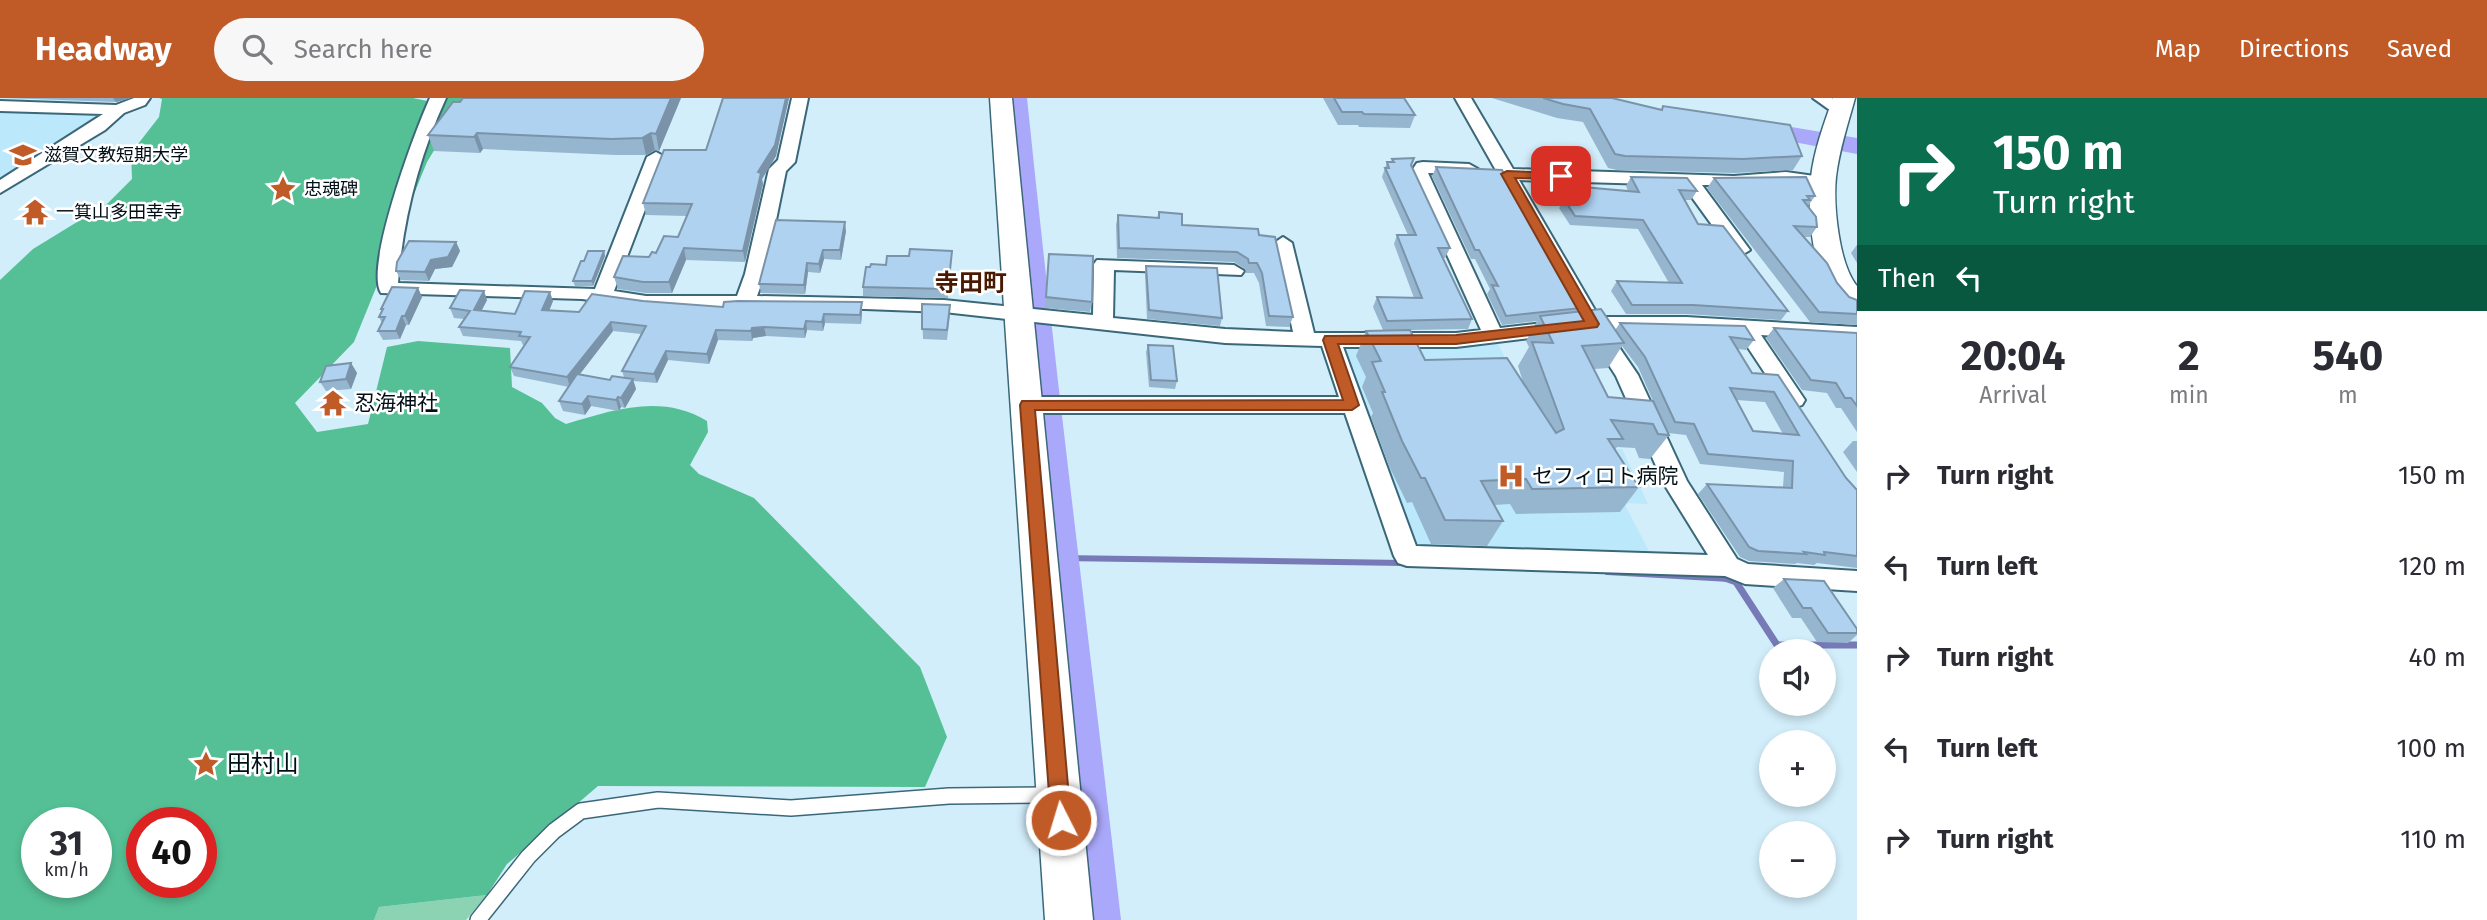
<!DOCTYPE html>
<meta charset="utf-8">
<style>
body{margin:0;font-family:"Fira Sans","Noto Sans JP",sans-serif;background:#f7f7f7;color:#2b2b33;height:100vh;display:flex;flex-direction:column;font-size:26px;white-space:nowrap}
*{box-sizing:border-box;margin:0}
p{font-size:23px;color:#7c7c81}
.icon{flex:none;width:38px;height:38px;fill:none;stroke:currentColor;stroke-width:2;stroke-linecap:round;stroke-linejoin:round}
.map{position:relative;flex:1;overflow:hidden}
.panel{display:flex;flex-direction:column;background:#fff;width:630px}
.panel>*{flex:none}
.banner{background:#0b6e4f;color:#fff;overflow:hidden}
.controls{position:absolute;left:1759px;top:541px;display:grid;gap:14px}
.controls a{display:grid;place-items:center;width:77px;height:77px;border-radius:50%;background:#fff;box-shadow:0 4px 10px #0003;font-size:35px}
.speed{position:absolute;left:21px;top:709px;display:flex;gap:14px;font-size:35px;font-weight:700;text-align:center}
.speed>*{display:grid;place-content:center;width:91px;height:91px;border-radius:50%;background:#fff;box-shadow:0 4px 10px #0003;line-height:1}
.speed small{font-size:18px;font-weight:400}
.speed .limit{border:10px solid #d22;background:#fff;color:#111}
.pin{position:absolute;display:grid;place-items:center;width:60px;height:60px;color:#fff;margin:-30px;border-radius:14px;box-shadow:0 4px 10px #0006}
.me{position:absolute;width:77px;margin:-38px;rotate:355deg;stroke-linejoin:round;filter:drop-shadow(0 0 5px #0008)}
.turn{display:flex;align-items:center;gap:24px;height:147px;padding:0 21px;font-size:32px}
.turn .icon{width:91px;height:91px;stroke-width:2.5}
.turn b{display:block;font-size:49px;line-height:60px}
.then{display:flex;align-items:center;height:66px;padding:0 21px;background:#0003;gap:14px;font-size:26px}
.eta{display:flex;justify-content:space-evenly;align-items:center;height:119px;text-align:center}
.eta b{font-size:42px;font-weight:700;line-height:49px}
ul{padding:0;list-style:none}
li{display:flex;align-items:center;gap:21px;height:91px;padding:0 21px}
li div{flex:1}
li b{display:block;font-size:26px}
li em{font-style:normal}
header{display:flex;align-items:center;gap:42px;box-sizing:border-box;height:98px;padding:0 35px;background:#c05b28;color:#fff}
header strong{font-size:33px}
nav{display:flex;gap:38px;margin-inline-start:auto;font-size:24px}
.search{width:490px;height:63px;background:#f7f7f7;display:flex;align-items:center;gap:18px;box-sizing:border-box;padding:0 24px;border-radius:38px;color:#7c7c81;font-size:26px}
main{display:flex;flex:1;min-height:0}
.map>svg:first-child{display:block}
.built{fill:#bbe8fb}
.green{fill:#8cd3b3}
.forest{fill:#55c096;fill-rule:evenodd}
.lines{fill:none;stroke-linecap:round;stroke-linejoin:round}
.stream-far1{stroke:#777ab6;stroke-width:6}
.stream{stroke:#777ab6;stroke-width:7}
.river{fill:#aaa8fb;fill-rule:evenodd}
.lane-casing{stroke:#3a6879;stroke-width:18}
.street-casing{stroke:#3a6879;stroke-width:4}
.secondary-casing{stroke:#3a6879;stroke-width:3}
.lane{stroke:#fff;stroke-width:15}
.street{fill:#fff;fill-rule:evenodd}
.secondary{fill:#fff;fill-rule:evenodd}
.wall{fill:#96b5cf;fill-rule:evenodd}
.shaded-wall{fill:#7a93a9}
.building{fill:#afd2f1;stroke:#7a93a9;stroke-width:2;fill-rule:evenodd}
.route{fill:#c05b28;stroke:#7d3b1a;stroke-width:2}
.labels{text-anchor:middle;stroke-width:5;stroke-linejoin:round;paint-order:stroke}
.far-poi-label{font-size:18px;fill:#000f15;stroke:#fff;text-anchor:start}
.poi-label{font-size:21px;fill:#000f15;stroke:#fff;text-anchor:start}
.quarter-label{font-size:24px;font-weight:bold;fill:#491a01;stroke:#fff}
.near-poi-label{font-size:24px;fill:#000f15;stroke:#fff;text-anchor:start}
</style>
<header>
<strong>Headway</strong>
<div class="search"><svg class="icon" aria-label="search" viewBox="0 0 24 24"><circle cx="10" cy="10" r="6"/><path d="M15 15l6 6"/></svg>Search here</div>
<nav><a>Map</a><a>Directions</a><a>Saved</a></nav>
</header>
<main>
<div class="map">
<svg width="1857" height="822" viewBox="0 0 1857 822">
<rect width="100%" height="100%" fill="#d2eefa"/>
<g class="built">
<polygon points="0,13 98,14 103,19 0,87"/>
<polygon points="1497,243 1531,314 1614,351 1622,351 1648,406 1624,405 1653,461 1416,451 1337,246"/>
</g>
<polygon class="green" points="487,797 466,822 374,822 379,809"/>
<path class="forest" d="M 159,0 L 413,0 L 441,6 L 445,0 L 466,0 L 427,64 L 354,244 L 295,305 L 317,334 L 368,326 L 387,249 L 418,243 L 510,250 L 512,289 L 542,305 L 555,320 L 566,326 C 612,312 662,295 707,323 L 708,334 L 690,367 L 699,376 L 754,400 L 920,569 L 947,639 L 925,689 L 598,688 L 507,766 L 487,797 L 379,809 L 374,822 L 0,822 L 0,182 L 33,151 L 108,105 L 132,81 L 131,55 L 159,19 L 162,1 ZM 37,724 L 96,724 L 96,784 L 37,784 ZM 142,724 L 201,724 L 201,784 L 142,784 Z"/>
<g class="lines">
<g class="stream-far1">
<polyline points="1061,460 1404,465"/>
<polyline points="1607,474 1730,481"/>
</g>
<polyline class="stream" points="1722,479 1736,484 1777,547 1857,547"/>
<g class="river">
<path d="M 1003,0 L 1027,0 C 1055,274 1090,548 1121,822 L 1071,822 C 1049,548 1023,274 1003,0 Z"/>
<polygon points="1744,21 1857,40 1857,56 1735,33 1732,28 1735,23"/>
</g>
<g class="lane-casing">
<polyline id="lane" points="478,822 528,759 554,733 581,713 658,702 791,710 949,698 1051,697"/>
</g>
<g class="street-casing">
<g id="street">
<polygon points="134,0 150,0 145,7 124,15 105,32 0,95 0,82 103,16 0,13 0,3 116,7"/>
<path d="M 430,0 L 446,0 C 419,59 403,120 398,185 L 595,191 L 647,59 L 656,54 L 665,59 L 614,193 L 646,198 L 737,198 L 745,176 L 769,71 L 778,62 L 792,0 L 808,0 L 795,64 L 786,73 L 765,176 L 757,198 L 944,202 L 1093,217 L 1094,166 L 1097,162 L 1234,167 L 1244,173 L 1241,177 L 1114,172 L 1113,220 L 1225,231 L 1293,234 L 1274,145 L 1283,139 L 1292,145 L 1314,235 L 1456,235 L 1481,232 L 1410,75 L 1417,65 L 1423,64 L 1469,66 L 1478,71 L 1469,76 L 1428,75 L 1500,230 L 1580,221 L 1455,0 L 1471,0 L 1513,71 L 1734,78 L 1786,74 L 1829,80 L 1832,84 C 1825,92 1816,88 1807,87 C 1772,82 1737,88 1702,87 L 1750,152 L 1740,158 L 1733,156 L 1683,87 L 1519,82 L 1599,219 L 1686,219 L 1857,229 L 1857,243 L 1761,237 L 1805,302 L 1802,307 L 1794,310 L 1786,307 L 1739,236 L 1608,233 L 1638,277 L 1687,383 L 1737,461 L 1748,466 L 1857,473 L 1857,493 L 1745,486 L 1725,478 L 1407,468 L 1398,465 L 1394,458 L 1345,315 L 1027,315 L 1019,312 L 1016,307 L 1019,302 L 1027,299 L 1339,299 L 1322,248 L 1225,245 L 944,214 L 839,210 L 646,210 L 582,201 L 381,195 C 364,169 416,30 430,0 ZM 1587,233 L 1616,278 L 1664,386 L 1708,457 L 1416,448 L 1343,249 L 1456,249 Z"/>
<polygon points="1813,0 1832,0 1848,12 1846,15 1834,15"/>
</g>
</g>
<g class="secondary-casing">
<g id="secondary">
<polygon points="990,0 1012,0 1093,822 1045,822"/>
<path d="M 1833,0 L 1855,0 C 1848,26 1839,52 1836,79 C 1833,107 1839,167 1857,188 L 1857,215 C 1813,204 1806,117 1811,79 C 1814,52 1824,26 1833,0 Z"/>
</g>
</g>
<use href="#lane" class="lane"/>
<use href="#street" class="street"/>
<use href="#secondary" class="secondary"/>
</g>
<g class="wall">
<polygon points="5,0 131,0 116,4"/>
<polygon points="463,0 681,0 659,53 655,52 646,57 615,57 483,51 480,55 434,53 428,37"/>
<polygon points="723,0 789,0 776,58 762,81 763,86 745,164 686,162 672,195 646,195 618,191 614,179 649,159 678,139 687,118 646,117 643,105 706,52"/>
<polygon points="1323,0 1404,0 1415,17 1410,30 1359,29 1358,27 1338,27"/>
<polygon points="1492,0 1612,0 1802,58 1793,72 1734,75 1617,72 1608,70 1583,24 1557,20"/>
<path d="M 1392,61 L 1411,67 L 1450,150 L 1445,160 L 1443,160 L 1472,221 L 1468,231 L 1410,232 L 1425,262 L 1524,287 L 1518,268 L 1529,249 L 1526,243 L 1537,223 L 1502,227 L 1487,196 L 1490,191 L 1475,161 L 1471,161 L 1432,78 L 1436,69 L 1581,210 L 1579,214 L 1615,232 L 1620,225 L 1754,242 L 1746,252 L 1738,251 L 1752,275 L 1778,277 L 1846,380 L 1857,392 L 1857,470 L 1817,465 L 1814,467 L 1797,465 L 1795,466 L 1749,463 L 1740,459 L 1698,396 L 1707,386 L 1783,389 L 1784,374 L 1700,366 L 1686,337 L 1668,335 L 1669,337 L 1650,361 L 1639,360 L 1635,350 L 1617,349 L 1615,352 L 1639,389 L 1620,414 L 1516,416 L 1510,406 L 1494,407 L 1503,423 L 1487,448 L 1431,446 L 1412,404 L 1407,405 L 1389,368 L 1371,319 L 1373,315 L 1362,289 L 1366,279 L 1356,258 L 1366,233 L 1383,232 L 1373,209 L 1377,199 L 1414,200 L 1394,146 L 1397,137 L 1408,137 L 1382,79 L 1387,64 L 1391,64 ZM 1622,248 L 1638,269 L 1653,303 L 1608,299 L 1594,271 L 1608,270 ZM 1736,302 L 1765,304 L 1783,336 L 1753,333 Z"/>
<polygon points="1631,79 1697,93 1691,102 1684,102 1698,126 1788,213 1781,222 1686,216 1626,216 1611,193 1617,183 1669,185 1638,131 1570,127 1559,110 1562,106 1556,96 1560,87 1628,93 1626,88"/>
<polygon points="1714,80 1815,98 1808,108 1817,129 1810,139 1804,139 1837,185 1849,199 1857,202 1857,227 1810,224 1707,90"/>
<polygon points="1159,114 1182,127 1259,137 1293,219 1289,229 1266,228 1259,185 1254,175 1246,175 1245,171 1234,164 1117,160 1116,127 1118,117 1157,120"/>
<polygon points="846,133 841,162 824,161 820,175 808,174 805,196 761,195 759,186"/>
<polygon points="456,144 460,153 452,169 435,171 429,183 401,182 396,173"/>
<polygon points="1857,147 1857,165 1851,155"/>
<polygon points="604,153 605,158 593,188 575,188 573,183 584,163"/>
<polygon points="952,153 948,200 863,198 863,189 870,169 886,167 909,158"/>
<polygon points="1049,156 1092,204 1090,214 1045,210"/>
<polygon points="1146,168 1222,220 1220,228 1147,221 1145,176"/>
<polygon points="418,190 422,199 409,227 406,227 400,241 383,242 378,233 382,225 379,219 382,213 381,211"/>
<path d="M 484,193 L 487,202 L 482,212 L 515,216 L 553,203 L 549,212 L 579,214 L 643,203 L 723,209 L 862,204 L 862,214 L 861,226 L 825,225 L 823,233 L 807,232 L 805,240 L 766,238 L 753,240 L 752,243 L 718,242 L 709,266 L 668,262 L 657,285 L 633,283 L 636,291 L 625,310 L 621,309 L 619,313 L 591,308 L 585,317 L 563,313 L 559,303 L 569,289 L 514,278 L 510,269 L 525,247 L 523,247 L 521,243 L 463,238 L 459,229 L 464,221 L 454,220 L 450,210 ZM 613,233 L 641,236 L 622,273 L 624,279 L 610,282 L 579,277 Z"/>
<polygon points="922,206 950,217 947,242 923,241"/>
<polygon points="1774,230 1857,235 1857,334 1841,310 1836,310 1827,295 1802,292 1766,240"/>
<polygon points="1148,247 1177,283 1175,291 1149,289 1146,254"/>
<polygon points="351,265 357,275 351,291 326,293 320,284"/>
<polygon points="1853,343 1857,343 1857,374 1843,354"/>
<polygon points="1784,481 1857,531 1857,537 1848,545 1817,544 1801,520 1792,520 1773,490"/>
</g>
<g class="shaded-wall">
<polygon points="113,0 131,0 116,4"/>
<polygon points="671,0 681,0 659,53 656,36"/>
<polygon points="786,0 789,0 776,58 762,81 763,86 745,164 743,153 758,74"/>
<polygon points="477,35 483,51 480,55 474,39"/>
<polygon points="651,35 655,52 646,57 642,40"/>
<polygon points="845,124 846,133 841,162 840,152"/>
<polygon points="456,144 460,153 452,169 435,171 429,183 425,174 431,162"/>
<polygon points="684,150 686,162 672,195 669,184"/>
<polygon points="823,152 824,161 820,175 819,166"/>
<polygon points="604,153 605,158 593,188 592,183"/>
<polygon points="807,165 808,174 805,196 804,187"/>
<polygon points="418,190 422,199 409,227 405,218"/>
<polygon points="484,193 487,202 477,221 474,212"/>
<polygon points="550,194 553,203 546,221 542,212"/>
<polygon points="862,204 862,214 861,226 860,217"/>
<polygon points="824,216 825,225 823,233 822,224"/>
<polygon points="402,218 406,227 400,241 396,233"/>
<polygon points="806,223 807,232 805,240 804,231"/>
<polygon points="611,224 613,233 570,289 567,279"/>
<polygon points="764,229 766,238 753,240 752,243 751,233 752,230"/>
<polygon points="716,232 718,242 709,266 707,256"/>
<polygon points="666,253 668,262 657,285 654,276"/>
<polygon points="351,265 357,275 351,291 346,281"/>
<polygon points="633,281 636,291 625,310 621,300"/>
<polygon points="588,298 591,308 585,317 582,306"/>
<polygon points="618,299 621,309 619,313 616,302"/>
</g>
<g class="building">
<polygon points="463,0 671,0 656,36 651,35 642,40 611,41 477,35 474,39 428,37 453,4 460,4"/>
<polygon points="723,0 786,0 775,47 758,74 761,75 743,153 684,150 669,184 643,184 614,179 623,158 649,159 652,154 656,155 664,138 678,139 692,106 643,105 664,52 706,52"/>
<polygon points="1334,0 1404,0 1415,17 1364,16 1362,14 1342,14"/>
<polygon points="1543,0 1612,0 1662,12 1663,8 1790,27 1802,58 1743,61 1625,58 1615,56 1590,11 1563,6"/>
<polygon points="1414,60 1411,67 1450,150 1438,150 1472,221 1387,223 1377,199 1422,200 1397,137 1416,137 1385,70 1389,70 1387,64 1394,64 1392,61"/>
<polygon points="1436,69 1502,72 1581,210 1506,218 1492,187 1498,188 1479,152 1475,152"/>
<polygon points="1631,79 1687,80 1697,93 1679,92 1698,126 1723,128 1788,213 1693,207 1632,207 1617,183 1682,185 1643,122 1575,118 1564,101 1570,101 1560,87 1639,94"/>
<polygon points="1806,79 1815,98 1807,98 1810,102 1803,102 1816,119 1817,129 1794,128 1827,165 1837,185 1849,199 1857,202 1857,216 1819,214 1714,80"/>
<polygon points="1159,114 1182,116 1182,127 1258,131 1259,137 1275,139 1293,219 1269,218 1262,175 1257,165 1249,165 1248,161 1237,154 1119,150 1118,117 1159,120"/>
<polygon points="776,122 845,124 840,152 823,152 819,166 807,165 804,187 759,186"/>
<polygon points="409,143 456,144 448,159 431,162 425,174 396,173 397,164"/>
<polygon points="910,151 952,153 948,191 863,189 866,169 870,169 871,166 886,167 887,158 909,158"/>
<polygon points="588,153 604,153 592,183 573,183 581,163 584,163"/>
<polygon points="1049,156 1093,158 1092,204 1046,199"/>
<polygon points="1146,168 1217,170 1222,220 1149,212"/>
<polygon points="392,189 418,190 405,218 402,218 396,233 378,233 385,219 379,219 383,211 381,211"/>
<polygon points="460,192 484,193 474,212 515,216 525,193 550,194 542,212 579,214 592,196 643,203 723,209 724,204 738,203 862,204 860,217 824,216 822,224 806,223 804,231 764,229 752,230 751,233 716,232 707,256 666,253 654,276 622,273 646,228 611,224 567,279 510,269 530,239 519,238 521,234 459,229 470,213 450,210"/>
<polygon points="922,206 950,207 947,232 922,231"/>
<polygon points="1601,211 1624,245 1582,248 1608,299 1653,303 1669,337 1658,336 1653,326 1611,322 1623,341 1608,341 1639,389 1532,391 1526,381 1481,383 1503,423 1445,422 1425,380 1421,380 1402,343 1382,294 1385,294 1372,264 1381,263 1366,233 1410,232 1425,262 1507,260 1556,335 1564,331 1532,244 1553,245 1540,218"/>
<path d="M 1620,225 L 1745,228 L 1754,242 L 1730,239 L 1752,275 L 1778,277 L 1846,380 L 1857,392 L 1857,458 L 1824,454 L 1825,457 L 1804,454 L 1806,456 L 1758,453 L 1749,449 L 1707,386 L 1792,390 L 1793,363 L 1708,356 L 1694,326 L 1675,324 L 1645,259 ZM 1730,290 L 1774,294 L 1799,337 L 1753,333 Z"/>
<polygon points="1774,230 1857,235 1857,308 1851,300 1845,300 1836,285 1811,282"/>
<polygon points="1148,247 1173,248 1177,283 1151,282"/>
<polygon points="351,265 346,281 320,284 326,268"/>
<polygon points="577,276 610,282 612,278 633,281 621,300 618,299 616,302 588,298 582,306 559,303"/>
<polygon points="1784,481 1824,483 1857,531 1857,535 1828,535 1811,510 1803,510"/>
</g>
<polygon class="route" points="1507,73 1561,75 1567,78 1561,81 1515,80 1599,226 1597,229 1456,246 1338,246 1359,307 1352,312 1035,312 1071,722 1068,729 1061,731 1054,729 1051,722 1020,307 1022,303 1343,302 1323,242 1325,238 1456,237 1584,223 1501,76"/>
<defs>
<g id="university-bare" transform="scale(2.1)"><path d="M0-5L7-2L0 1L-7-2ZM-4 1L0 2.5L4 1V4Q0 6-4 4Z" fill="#c05b28" stroke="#fff" stroke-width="2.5" paint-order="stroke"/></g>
<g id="sight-bare" transform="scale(2.1)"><path d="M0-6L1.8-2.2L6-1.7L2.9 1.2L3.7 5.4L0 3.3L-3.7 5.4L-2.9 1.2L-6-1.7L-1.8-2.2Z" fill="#c05b28" stroke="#fff" stroke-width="2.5" paint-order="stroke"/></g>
<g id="temple-bare" transform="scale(2.1)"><path d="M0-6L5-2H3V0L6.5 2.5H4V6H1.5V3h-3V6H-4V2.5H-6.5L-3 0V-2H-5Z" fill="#c05b28" stroke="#fff" stroke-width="2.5" paint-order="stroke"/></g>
<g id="hospital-bare" transform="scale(2.1)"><path d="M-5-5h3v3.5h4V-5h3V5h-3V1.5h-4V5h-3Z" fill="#c05b28" stroke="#fff" stroke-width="2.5" paint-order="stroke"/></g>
</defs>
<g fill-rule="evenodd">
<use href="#university-bare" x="23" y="57"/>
<use href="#sight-bare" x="283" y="91"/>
<use href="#temple-bare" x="35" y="114"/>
<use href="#temple-bare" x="333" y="305"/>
<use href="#hospital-bare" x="1511" y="378"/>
<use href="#sight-bare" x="206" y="666"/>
</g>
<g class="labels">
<g class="far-poi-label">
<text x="44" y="63">滋賀文教短期大学</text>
<text x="304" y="97">忠魂碑</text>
<text x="56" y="120">一箕山多田幸寺</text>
</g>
<g class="poi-label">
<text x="354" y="312">忍海神社</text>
<text x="1532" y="385">セフィロト病院</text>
</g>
<g class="quarter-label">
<text x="971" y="193">寺田町</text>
</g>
<g class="near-poi-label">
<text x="227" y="674">田村山</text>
</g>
</g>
</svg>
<div class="controls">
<a><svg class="icon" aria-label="sound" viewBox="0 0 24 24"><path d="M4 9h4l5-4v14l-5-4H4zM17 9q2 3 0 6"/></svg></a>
<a>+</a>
<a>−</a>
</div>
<div class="speed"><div>31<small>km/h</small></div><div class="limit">40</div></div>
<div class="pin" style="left:1561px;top:78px;background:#d93025"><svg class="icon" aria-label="arrive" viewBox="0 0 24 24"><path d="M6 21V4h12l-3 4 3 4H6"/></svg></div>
<svg class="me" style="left:1061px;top:722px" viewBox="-20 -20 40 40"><circle r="17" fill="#c05b28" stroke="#fff" stroke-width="3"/><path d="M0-11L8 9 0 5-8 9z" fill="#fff"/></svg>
</div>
<section class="panel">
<div class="banner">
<div class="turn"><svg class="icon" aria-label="right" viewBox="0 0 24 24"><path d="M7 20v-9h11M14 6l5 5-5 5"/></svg><div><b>150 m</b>Turn right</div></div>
<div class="then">Then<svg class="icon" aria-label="left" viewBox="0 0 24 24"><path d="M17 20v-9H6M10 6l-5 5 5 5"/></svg></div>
</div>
<div class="eta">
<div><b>20:04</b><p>Arrival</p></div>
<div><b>2</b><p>min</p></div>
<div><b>540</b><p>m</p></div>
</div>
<ul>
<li><svg class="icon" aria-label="right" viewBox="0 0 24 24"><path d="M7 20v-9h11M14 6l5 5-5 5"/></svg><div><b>Turn right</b></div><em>150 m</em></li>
<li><svg class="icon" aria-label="left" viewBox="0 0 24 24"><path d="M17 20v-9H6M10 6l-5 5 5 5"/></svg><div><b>Turn left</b></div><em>120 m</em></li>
<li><svg class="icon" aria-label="right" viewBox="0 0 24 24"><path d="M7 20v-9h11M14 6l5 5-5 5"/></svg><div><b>Turn right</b></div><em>40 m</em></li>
<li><svg class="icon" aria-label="left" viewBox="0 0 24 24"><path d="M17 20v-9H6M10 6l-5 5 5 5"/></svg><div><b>Turn left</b></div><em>100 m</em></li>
<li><svg class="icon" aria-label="right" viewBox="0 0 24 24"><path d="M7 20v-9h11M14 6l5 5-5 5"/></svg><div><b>Turn right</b></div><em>110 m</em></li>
</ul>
</section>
</main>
